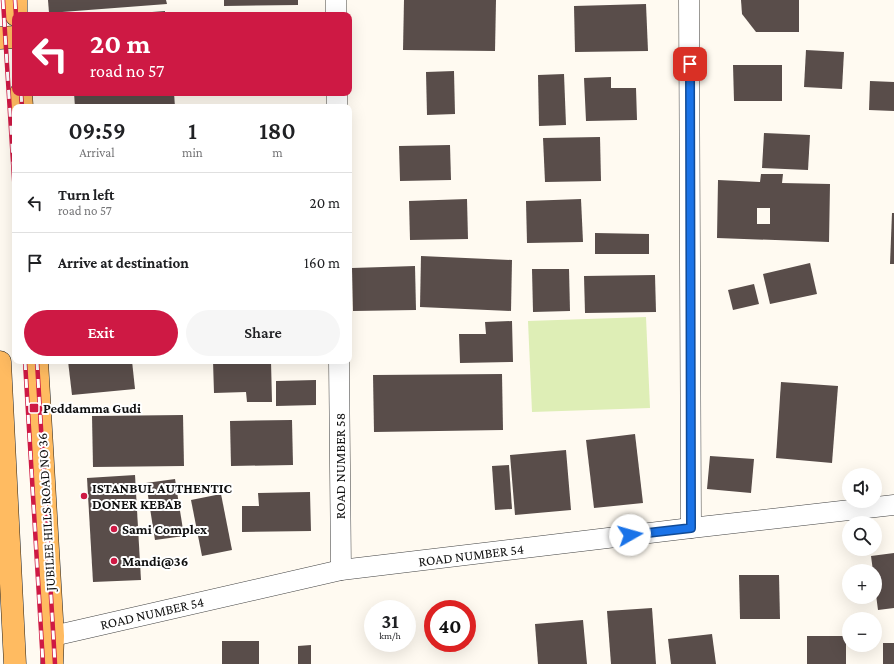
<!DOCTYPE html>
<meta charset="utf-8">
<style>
body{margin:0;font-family:"Crimson Pro",serif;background:#f6f6f6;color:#202124;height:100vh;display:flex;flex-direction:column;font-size:15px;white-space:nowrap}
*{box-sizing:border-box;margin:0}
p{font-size:13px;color:#757577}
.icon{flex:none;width:22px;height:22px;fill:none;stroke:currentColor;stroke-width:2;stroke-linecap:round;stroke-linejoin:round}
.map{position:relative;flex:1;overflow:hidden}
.details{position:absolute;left:12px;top:104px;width:340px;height:260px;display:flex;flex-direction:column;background:#fff;border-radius:8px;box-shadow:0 4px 16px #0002}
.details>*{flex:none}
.top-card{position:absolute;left:12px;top:12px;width:340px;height:84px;border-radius:8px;box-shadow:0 4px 16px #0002;background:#ce1944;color:#fff;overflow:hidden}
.fabs{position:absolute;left:842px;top:468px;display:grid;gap:8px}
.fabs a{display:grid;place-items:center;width:40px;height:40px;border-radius:50%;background:#fff;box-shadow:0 4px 16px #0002;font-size:20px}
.speed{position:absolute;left:364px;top:600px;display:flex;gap:8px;font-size:20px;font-weight:700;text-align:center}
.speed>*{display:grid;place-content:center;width:52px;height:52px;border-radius:50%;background:#fff;box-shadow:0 4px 16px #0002;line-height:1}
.speed small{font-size:10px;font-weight:400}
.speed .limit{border:6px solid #d22;background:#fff;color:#111}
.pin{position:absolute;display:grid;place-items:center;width:34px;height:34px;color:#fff;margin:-17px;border-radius:8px;box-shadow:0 2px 6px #0006}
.me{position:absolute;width:44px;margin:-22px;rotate:83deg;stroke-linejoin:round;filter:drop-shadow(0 0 3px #0008)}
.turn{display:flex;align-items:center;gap:14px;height:84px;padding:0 12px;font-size:18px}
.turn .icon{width:52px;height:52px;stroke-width:2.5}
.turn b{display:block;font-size:28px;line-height:34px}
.eta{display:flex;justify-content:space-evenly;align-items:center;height:68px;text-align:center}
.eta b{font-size:24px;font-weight:600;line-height:28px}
.cta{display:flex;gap:8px;margin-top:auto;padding:8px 12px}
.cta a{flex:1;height:46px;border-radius:24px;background:#ce1944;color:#fff;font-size:16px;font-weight:600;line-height:46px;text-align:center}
.cta a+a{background:#f6f6f6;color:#202124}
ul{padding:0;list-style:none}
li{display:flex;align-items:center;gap:12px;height:60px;padding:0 12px;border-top:1px solid #e0e0e0}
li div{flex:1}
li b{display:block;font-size:15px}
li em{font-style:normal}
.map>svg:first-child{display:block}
.green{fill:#deeeb6}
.building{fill:#594d4a;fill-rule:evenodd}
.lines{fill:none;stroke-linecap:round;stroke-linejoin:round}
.minor-casing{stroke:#424242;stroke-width:21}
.major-casing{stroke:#202020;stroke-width:23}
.minor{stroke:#fff;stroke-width:20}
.major{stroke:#ffbb61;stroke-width:22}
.rail-casing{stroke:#ce1944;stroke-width:4.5}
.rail{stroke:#fff;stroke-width:3;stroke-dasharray:9;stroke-linecap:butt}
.route-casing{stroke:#114b97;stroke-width:10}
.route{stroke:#1a73e8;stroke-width:7}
.poi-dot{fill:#ce1944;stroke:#fff;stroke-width:1.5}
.labels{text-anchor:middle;stroke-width:4;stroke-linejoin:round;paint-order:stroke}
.poi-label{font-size:14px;font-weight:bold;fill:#0f0f0f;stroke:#fff;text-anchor:start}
.street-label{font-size:14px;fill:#0f0f0f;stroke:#fff}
</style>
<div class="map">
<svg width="894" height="664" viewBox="0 0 894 664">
<rect width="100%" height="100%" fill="#fffaf1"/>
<polygon class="green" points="646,317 650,408 532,412 528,321"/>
<g class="building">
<polygon points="48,0 166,0 167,4 49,13"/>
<polygon points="224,0 298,0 298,5 224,6"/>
<polygon points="404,0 496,0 495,51 403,50"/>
<polygon points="741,0 799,0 799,32 756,32 742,14"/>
<polygon points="646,4 648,51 575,52 574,6"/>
<polygon points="165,11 165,15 127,15 126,14"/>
<polygon points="806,50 844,52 842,89 804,87"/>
<polygon points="733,65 782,65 782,101 734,101"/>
<polygon points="454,71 455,114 427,115 426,72"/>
<polygon points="564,74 566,125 539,126 538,75"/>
<polygon points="611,77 611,88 636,88 637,120 586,121 584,78"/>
<polygon points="870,81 894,82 894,111 869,110"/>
<polygon points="74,93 174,93 175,107 75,107"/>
<polygon points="764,133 810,135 808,170 762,168"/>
<polygon points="600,137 601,181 545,182 543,138"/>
<polygon points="450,145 451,180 400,181 399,146"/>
<path d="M 761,174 L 783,174 L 782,183 L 830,184 L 829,242 L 717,238 L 718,180 L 760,182 ZM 757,208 L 770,208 L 770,224 L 757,224 Z"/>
<polygon points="467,199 468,239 410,240 409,201"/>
<polygon points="581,199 583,242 527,243 526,201"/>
<polygon points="892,213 894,213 894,264 890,264"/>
<polygon points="595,233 649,234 649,254 595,254"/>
<polygon points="421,256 512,260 511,311 420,307"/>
<polygon points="810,263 817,294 770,304 763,274"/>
<polygon points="415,266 416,310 353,311 352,268"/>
<polygon points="532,269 569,269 570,311 533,312"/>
<polygon points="655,275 656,312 585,313 584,276"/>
<polygon points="754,284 759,304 733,310 728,290"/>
<polygon points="512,321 513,362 460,363 459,334 486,334 485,322"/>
<polygon points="68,361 132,361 135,389 72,395"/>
<polygon points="213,361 271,361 272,402 247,402 246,392 214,393"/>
<polygon points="502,374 503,430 374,432 373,375"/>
<polygon points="316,380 316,405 276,406 276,381"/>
<polygon points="781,382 838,386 832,463 776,458"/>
<polygon points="183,415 184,466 93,467 92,416"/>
<polygon points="292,420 293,465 231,466 230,421"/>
<polygon points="635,434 643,503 594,508 586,440"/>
<polygon points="566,450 571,510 515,515 510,455"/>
<polygon points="710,456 754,459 751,493 707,489"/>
<polygon points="509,465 512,509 495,510 492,466"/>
<polygon points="135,475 141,580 93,582 87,478"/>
<polygon points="175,479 184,536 155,540 146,483"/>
<polygon points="310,492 311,531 242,532 242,506 259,506 258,493"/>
<polygon points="221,494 232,550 202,556 191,500"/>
<polygon points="894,553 894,608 878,610 875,587 875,571 873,571 871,556"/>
<polygon points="739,575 779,575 780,619 740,619"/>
<polygon points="652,608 656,664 611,664 607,611"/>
<polygon points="583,620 587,664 538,664 535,624"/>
<polygon points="712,634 716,664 671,664 668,639"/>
<rect x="807" y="636" width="39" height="28"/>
<rect x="222" y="641" width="37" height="23"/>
<rect x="883" y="643" width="11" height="21"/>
<polygon points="311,645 311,664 298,664 298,646"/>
</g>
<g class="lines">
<g class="minor-casing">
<g id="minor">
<polyline points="336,0 336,15"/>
<polyline points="689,0 691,528"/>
<polyline points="337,93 337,107"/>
<polyline points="339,361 341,570"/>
<polyline points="53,636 341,570 691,528 894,505"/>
</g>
</g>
<g class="major-casing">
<g id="major">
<polyline points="16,0 16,15"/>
<polyline points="0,38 15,37"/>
<polyline points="21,93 22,107"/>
<polyline points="37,361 53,636 52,664"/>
<polyline points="0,362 15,664"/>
</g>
</g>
<use href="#minor" class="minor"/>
<use href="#major" class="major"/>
<g class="rail-casing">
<g id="rail">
<polyline points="3,0 15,194"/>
<polyline points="15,0 16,15"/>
<polyline points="21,93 22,107"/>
<polyline points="25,361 43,664"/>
<polyline points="37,361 55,664"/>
</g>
</g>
<use href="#rail" class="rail"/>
</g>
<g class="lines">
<g class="route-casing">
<polyline id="route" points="630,535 691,528 690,64"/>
</g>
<use href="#route" class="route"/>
</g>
<g class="poi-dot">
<rect x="29" y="403" width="10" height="10" rx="2"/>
<circle cx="84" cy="496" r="4"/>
<circle cx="114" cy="529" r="4"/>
<circle cx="114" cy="561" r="4"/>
</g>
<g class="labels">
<g class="poi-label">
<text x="43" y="413">Peddamma Gudi</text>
<text x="92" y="493">ISTANBUL AUTHENTIC<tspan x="92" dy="16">DONER KEBAB</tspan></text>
<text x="122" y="534">Sami Complex</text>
<text x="122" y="566">Mandi@36</text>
</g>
<g class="street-label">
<text transform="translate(340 466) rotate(-90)" y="5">ROAD NUMBER 58</text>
<text transform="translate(46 512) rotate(-93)" y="5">JUBILEE HILLS ROAD NO 36</text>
<text transform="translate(471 555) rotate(-7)" y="5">ROAD NUMBER 54</text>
<text transform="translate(152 613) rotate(-13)" y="5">ROAD NUMBER 54</text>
</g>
</g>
</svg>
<div class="fabs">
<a><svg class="icon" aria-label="sound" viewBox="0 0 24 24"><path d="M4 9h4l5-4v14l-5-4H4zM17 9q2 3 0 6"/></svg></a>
<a><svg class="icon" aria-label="search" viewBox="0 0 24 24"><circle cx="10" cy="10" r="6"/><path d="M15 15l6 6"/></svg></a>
<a>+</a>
<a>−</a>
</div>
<div class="speed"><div>31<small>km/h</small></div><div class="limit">40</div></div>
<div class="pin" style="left:690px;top:64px;background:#d93025"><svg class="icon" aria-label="arrive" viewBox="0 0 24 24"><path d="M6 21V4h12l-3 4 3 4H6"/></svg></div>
<svg class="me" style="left:630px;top:535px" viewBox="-20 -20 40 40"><circle r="19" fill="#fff"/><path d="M0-13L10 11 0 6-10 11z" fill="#1a73e8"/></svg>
<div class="top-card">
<div class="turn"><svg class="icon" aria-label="left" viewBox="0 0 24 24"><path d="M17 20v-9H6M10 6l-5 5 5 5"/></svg><div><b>20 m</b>road no 57</div></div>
</div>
<section class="details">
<div class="eta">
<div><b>09:59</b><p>Arrival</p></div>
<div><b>1</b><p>min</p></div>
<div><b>180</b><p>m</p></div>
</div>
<ul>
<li><svg class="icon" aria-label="left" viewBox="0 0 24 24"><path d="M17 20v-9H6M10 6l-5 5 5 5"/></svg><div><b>Turn left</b><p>road no 57</p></div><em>20 m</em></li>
<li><svg class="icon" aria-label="arrive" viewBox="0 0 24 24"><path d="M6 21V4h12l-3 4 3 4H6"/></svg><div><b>Arrive at destination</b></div><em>160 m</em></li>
</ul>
<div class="cta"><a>Exit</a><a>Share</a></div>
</section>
</div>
